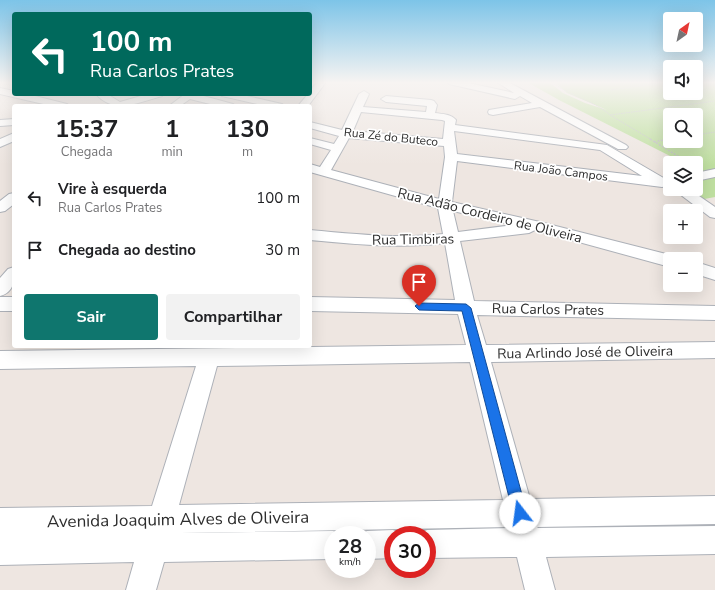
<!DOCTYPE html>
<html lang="pt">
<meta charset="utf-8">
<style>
body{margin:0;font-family:"Nunito Sans",sans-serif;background:#f2f2f2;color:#202124;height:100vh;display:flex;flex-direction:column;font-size:15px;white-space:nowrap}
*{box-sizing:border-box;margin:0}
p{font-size:13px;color:#757577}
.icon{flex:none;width:22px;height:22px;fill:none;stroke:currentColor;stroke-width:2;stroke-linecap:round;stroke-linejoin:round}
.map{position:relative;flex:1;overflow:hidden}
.sheet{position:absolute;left:12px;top:104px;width:300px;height:244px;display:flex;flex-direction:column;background:#fff;border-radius:4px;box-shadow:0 4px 16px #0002}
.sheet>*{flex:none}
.hud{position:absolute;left:12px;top:12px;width:300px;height:84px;border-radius:4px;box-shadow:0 4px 16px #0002;background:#00695c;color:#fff;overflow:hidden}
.needle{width:26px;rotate:33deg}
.controls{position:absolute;left:663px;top:12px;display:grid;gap:8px}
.controls a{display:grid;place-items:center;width:40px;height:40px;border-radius:4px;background:#fff;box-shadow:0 4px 16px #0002;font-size:20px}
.speed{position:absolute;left:324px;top:526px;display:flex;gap:8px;font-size:20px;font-weight:700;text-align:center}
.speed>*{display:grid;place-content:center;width:52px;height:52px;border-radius:50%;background:#fff;box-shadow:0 4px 16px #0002;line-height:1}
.speed small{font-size:10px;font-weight:400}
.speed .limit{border:6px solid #d22;background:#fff;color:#111}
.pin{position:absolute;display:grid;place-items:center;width:34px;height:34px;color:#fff;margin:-41px -17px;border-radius:50% 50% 50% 0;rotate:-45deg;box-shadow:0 0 4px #0007}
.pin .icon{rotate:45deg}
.me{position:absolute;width:44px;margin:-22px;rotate:345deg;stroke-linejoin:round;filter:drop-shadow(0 0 3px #0008)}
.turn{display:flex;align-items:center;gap:14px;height:84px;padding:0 12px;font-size:18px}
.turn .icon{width:52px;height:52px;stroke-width:2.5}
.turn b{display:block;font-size:28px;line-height:34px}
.eta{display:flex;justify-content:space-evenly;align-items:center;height:68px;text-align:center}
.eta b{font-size:24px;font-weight:700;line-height:28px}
.action{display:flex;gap:8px;margin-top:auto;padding:8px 12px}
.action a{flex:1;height:46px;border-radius:4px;background:#0f766e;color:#fff;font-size:16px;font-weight:700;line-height:46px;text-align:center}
.action a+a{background:#f2f2f2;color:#202124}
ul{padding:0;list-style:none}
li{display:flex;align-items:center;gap:12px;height:52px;padding:0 12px}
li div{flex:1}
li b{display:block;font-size:15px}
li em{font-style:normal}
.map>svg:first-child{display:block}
.green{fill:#c0e0a1;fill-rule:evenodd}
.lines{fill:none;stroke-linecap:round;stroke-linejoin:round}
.minor-casing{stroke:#adb1b8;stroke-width:2}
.path-far1{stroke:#c4c4c4;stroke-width:1;stroke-dasharray:1.5 1;stroke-linecap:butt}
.path{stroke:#c4c4c4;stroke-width:1.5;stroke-dasharray:2 1.5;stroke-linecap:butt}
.minor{fill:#fff;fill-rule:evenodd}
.route{fill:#1a73e8;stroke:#114b97}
.labels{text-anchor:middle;stroke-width:3.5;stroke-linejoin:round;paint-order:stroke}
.far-street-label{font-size:12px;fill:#2d2d2d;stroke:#fff}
.street-label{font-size:14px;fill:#2d2d2d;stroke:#fff}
.near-street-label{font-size:17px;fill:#2d2d2d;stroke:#fff}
</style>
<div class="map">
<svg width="715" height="590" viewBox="0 0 715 590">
<rect width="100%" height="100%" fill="#eee6e1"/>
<path class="green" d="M 527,82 L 549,82 L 563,93 L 585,103 L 607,110 L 567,93 L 555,82 L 670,82 L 670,93 L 696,93 L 696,82 L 715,82 L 715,197 L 699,200 L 684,189 L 696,189 L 696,173 L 704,173 L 696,169 L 696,163 L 684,163 L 559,100 ZM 670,115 L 696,115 L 696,141 L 670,141 Z"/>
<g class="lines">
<g class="minor-casing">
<g id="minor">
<polygon points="317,82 326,82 308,106 298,106 308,94 310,94 310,91"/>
<polygon points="448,82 464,82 514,93 497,82 508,82 626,145 628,147 626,149 618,149 540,107 493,115 489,114 488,112 489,110 532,103 520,96 515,99 449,84"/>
<polygon points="0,88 14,91 14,94 27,94 67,104 69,106 52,106 0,94"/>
<path d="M 364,91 L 369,94 L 363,107 L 426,112 L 427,106 L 386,102 L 381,99 L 386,96 L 431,100 L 434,101 L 437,105 L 435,113 C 443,114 451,114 456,120 L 455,125 L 607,145 L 667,180 L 669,183 L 667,186 L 662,187 L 457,161 L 452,202 L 540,222 L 670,255 L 677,259 L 670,259 L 670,267 L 535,230 L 529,233 L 460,241 L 474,301 L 715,306 L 715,320 L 477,315 L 486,345 L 715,342 L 715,358 L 491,362 L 530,499 L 715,496 L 715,524 L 537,527 L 538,528 L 715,526 L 715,554 L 546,557 L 555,590 L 525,590 L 517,557 L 427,558 L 427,535 L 416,535 L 427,530 L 510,528 L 509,527 L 181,533 L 333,531 L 343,535 L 333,535 L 333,559 L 164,562 L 156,590 L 126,590 L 134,562 L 0,565 L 0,508 L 152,506 L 196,366 L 0,369 L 0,351 L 466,345 L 458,314 L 310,311 L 310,297 L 455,300 L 445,243 C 400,249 355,244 310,240 L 310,230 C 354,234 399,239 443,234 L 438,208 L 310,172 L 310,164 L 320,167 L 331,150 L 310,144 L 310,138 L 334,144 L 339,136 L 310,128 L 310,122 L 342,130 L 359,94 ZM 361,112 L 442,120 L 445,121 L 443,139 L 353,131 ZM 454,131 L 600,150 L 642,176 L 457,154 ZM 349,138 L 444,146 L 445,157 L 439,199 L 331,170 ZM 453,211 L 513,225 L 458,232 ZM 470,362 L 503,500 L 179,505 L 217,366 Z"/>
<path d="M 96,94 L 107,94 L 120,102 L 148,94 L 164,94 L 162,96 C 140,102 114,115 96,94 Z"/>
<polygon points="185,94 196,94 233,104 235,106 218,106 190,99 180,106 169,106"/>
<polygon points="220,94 238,94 282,104 284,106 266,106 222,96"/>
<polygon points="14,119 14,125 0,126 0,120"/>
<polygon points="14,133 14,141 0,147 0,139"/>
<polygon points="715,169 715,177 696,181 696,173"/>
<polygon points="673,189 689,189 715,207 715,218 710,217"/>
<polygon points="14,193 14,204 5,211 0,212 0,201 9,194"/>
<polygon points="696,262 715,268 715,280 696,274"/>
<path d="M 14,267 C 14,280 15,292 0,296 L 0,278 L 8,269 Z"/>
<rect x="0" y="297" width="14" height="14"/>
<polygon points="393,530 404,535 393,535 393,558 367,559 367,535 357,535 367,531"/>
</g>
</g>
<g class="path-far1">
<path d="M 552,82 C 570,96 593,100 610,115"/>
<polyline points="611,90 666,82"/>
<polyline points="696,135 715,132"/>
<polyline points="652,140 610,115 715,101"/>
<polyline points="663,140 670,139"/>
</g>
<g class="path">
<polyline points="650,139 689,163"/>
<polyline points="654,142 668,139"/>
</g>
<use href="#minor" class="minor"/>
</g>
<linearGradient id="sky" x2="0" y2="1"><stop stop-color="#7dc4e8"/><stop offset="0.5" stop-color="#f7f4f2"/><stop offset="1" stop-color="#f7f4f2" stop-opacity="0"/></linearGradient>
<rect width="715" height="165" fill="url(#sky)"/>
<polygon class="route" points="419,303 466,304 471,308 527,513 525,518 520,520 515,518 513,513 462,311 419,310 415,306"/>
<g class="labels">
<g class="far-street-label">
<text transform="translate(391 137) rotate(6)" y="4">Rua Zé do Buteco</text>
<text transform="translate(561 171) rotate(7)" y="4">Rua João Campos</text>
</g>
<g class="street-label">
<text transform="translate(490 215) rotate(14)" y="5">Rua Adão Cordeiro de Oliveira</text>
<text transform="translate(413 239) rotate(-1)" y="5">Rua Timbiras</text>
<text transform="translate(548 309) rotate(1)" y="5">Rua Carlos Prates</text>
<text transform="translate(585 352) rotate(-1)" y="5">Rua Arlindo José de Oliveira</text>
</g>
<g class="near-street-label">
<text transform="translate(178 519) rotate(-1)" y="6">Avenida Joaquim Alves de Oliveira</text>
</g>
</g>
</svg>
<div class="controls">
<a><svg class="needle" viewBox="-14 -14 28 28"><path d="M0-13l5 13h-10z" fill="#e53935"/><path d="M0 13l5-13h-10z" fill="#757577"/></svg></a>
<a><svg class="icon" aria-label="sound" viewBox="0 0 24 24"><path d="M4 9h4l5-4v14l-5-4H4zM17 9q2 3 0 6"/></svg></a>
<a><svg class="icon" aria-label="search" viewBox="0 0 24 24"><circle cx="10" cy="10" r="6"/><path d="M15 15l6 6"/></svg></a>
<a><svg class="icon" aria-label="layers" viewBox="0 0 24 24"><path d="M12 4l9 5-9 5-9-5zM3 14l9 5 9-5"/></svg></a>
<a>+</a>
<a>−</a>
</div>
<div class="speed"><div>28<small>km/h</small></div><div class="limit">30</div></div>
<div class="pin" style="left:419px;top:306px;background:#d93025"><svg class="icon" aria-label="arrive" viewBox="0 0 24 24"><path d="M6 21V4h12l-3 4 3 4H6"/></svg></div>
<svg class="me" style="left:520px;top:513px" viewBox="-20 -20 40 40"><circle r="19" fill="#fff"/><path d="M0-13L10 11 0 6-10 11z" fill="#1a73e8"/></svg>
<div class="hud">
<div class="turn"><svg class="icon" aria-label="left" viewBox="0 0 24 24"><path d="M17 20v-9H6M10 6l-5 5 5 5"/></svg><div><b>100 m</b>Rua Carlos Prates</div></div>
</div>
<section class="sheet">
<div class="eta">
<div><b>15:37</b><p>Chegada</p></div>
<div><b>1</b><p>min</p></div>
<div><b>130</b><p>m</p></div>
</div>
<ul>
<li><svg class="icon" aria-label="left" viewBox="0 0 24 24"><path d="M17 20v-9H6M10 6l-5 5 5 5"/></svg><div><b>Vire à esquerda</b><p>Rua Carlos Prates</p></div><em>100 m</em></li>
<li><svg class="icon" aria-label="arrive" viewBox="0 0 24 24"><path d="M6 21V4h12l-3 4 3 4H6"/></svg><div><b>Chegada ao destino</b></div><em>30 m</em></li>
</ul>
<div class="action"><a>Sair</a><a>Compartilhar</a></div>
</section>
</div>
